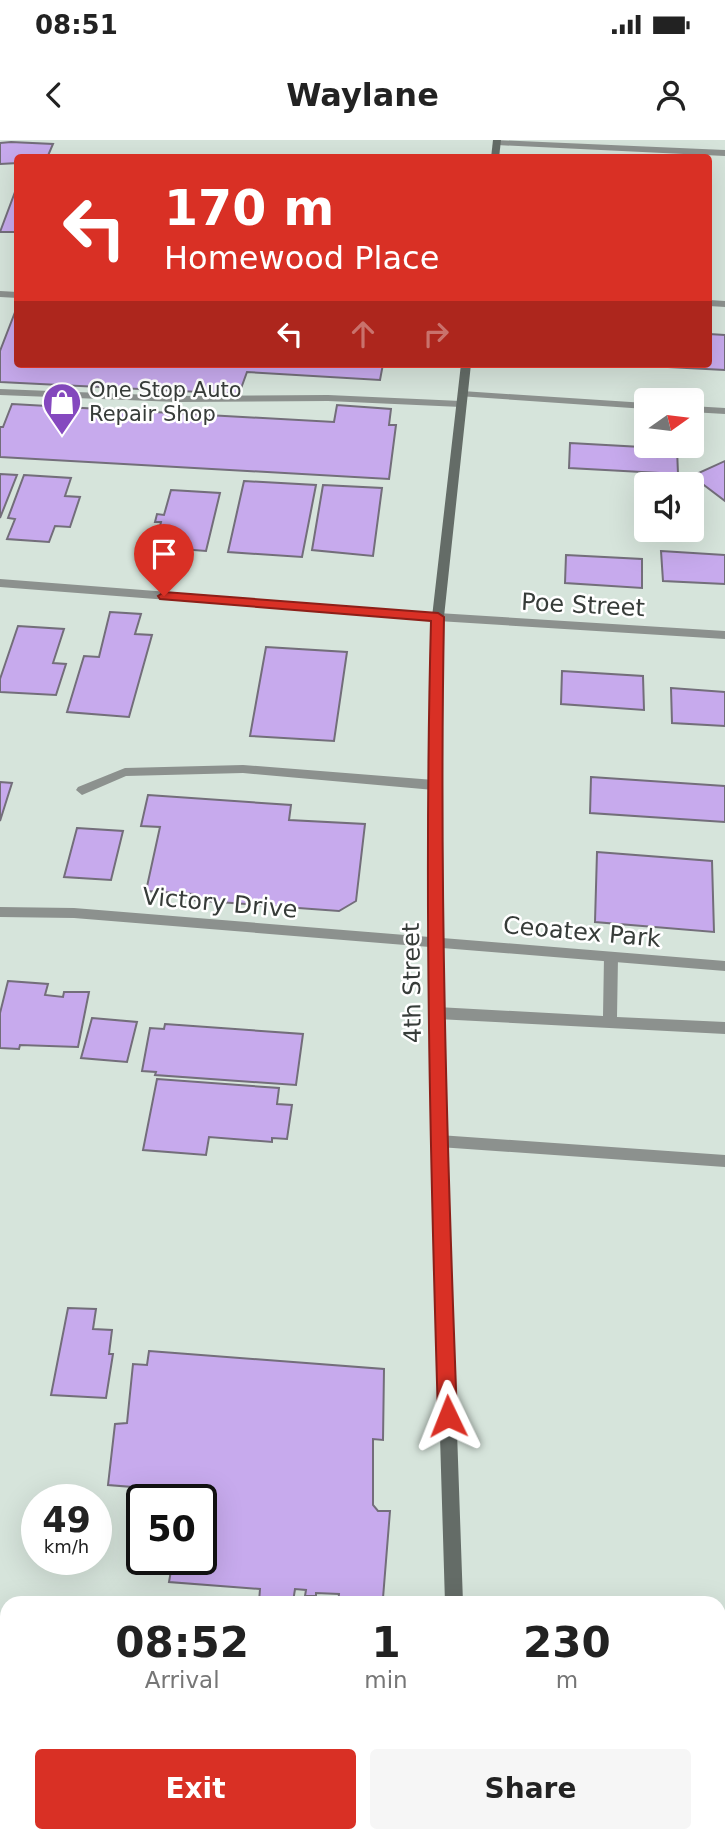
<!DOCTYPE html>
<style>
body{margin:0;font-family:"DejaVu Sans",sans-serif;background:#f6f6f6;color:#222;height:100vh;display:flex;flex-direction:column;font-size:26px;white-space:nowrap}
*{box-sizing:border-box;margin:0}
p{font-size:23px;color:#767676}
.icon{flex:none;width:38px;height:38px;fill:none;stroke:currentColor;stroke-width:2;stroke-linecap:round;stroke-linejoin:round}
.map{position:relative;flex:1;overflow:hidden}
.details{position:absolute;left:0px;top:1456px;width:726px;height:247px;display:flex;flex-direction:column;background:#fff;border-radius:21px 21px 0 0;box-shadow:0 7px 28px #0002}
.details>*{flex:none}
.hud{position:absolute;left:14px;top:14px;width:698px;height:214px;border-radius:7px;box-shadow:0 7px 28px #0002;background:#d93025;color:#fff;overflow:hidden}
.needle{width:46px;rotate:76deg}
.tools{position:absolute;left:634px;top:248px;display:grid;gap:14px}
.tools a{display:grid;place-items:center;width:70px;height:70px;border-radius:7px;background:#fff;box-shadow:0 7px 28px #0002;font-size:35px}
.speed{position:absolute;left:21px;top:1344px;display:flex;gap:14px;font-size:35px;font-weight:700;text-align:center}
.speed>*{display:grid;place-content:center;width:91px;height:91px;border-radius:50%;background:#fff;box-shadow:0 7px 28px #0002;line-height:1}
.speed small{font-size:18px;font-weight:400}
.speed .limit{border:4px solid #111;border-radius:10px;background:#fff;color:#111}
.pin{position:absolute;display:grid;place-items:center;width:60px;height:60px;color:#fff;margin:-72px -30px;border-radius:50% 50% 50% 0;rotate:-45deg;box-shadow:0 0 7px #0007}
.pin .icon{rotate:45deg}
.me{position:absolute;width:77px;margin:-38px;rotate:358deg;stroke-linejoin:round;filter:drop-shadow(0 0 5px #0008)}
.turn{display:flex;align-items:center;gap:24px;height:147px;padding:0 35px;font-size:32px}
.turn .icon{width:91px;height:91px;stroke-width:2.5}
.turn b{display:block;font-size:49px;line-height:60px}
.lanes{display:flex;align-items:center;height:66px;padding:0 35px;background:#0003;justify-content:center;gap:35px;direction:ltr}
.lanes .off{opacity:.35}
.eta{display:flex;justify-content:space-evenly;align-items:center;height:119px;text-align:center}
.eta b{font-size:42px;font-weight:800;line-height:49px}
.button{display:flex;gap:14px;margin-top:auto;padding:14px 35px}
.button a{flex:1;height:80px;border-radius:7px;background:#d93025;color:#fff;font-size:28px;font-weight:800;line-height:80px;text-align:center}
.button a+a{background:#f6f6f6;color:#222}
.status{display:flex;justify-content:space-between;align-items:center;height:49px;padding:0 35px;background:#fff;direction:ltr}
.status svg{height:19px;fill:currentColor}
header{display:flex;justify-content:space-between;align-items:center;height:91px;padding:0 35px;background:#fff;font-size:32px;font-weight:800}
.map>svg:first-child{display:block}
.building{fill:#c7aaed;stroke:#736e7a;stroke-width:2}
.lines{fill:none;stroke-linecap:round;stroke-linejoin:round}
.lane{fill:#8c918e;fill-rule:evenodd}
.street{fill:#8c918e;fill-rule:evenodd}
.secondary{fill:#646c67;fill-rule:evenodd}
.route{fill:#d93025;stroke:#8d1f18;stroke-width:2}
.labels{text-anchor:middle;stroke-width:5;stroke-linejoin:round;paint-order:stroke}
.far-poi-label{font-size:21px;fill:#373c39;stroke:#fff;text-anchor:start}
.street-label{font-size:24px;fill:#373c39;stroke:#fff}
</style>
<div class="status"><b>08:51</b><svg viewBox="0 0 49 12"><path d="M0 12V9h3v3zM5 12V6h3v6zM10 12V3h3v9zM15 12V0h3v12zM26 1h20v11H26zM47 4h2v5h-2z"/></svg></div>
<header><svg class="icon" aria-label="back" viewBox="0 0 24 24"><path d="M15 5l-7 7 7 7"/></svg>Waylane<svg class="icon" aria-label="person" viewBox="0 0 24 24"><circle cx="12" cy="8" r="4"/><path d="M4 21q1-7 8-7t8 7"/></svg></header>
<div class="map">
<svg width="725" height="1702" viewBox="0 0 725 1702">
<rect width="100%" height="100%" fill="#d6e4db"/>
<g class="building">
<polygon points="11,2 53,4 47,18 18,18 18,23 0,24 0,3"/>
<polygon points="15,52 18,52 18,92 0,92"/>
<polygon points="17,167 18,224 383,224 380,240 247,232 239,254 0,242 0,211"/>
<polygon points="709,194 725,195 725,230 611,224 709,224"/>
<polygon points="12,264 334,282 337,265 391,269 389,285 396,285 389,339 0,317 0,287 3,287"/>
<polygon points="570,303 677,309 678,334 569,328"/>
<polygon points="725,321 725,361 692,336"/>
<polygon points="0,334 17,335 0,378"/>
<polygon points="24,335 71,338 65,356 80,357 70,387 55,386 49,402 7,399 15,379 8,378"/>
<polygon points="244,341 316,345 302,417 228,412"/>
<polygon points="323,345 382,348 373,416 312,410"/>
<polygon points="171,350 220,353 206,411 155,407 161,382 155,382 157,374 164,375"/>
<polygon points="661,411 725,415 725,444 663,441"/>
<polygon points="566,415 642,419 642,448 565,443"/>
<polygon points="110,472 141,474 135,494 152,495 129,577 67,572 84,516 99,517"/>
<polygon points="18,486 64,489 53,523 66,524 56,555 0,552 0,539"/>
<polygon points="266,507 347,512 334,601 250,596"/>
<polygon points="562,531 643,536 644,570 561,564"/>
<polygon points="671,548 725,552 725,586 672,583"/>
<polygon points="591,637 725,646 725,682 590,673"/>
<polygon points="0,642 12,643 0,681"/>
<polygon points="148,655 291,665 289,680 365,684 356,761 339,771 192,760 193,754 146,751 160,687 141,686"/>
<polygon points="77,688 123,691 111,740 64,737"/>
<polygon points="597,712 712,721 714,792 595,782"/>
<polygon points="8,841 48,844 45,855 63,857 64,852 89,852 78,907 20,905 19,909 0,908 0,873"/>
<polygon points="92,878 137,882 127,922 81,918"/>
<polygon points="165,884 303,894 296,945 155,935 156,932 142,931 150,888 164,889"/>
<polygon points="157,939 279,948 277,964 292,965 287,999 272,998 272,1002 209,997 206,1015 143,1010"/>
<polygon points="68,1168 96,1169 93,1189 112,1190 109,1214 113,1214 106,1258 51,1255"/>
<polygon points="149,1211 384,1229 383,1300 373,1299 373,1365 378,1371 390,1371 383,1458 379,1463 338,1463 339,1454 316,1453 316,1456 305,1456 306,1450 295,1449 293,1462 259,1462 260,1449 169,1442 173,1419 201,1419 201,1360 182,1360 183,1351 108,1345 115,1284 127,1283 133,1224 147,1225"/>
</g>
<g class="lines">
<g class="lane">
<polygon points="0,151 18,152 18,158 0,157"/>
<polygon points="0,249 177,256 328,255 461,261 466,264 461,267 328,261 177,262 0,255"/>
<polygon points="243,625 434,640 440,645 434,650 243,633 126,636 82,655 76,650 78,647 125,628"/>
<polygon points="611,812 618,817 617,877 725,882 725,894 437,879 432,877 430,873 432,869 437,867 603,876 604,817"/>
<polygon points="439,995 725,1015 725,1027 439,1007 434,1005 432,1001 434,997"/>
<rect x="719" y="1549" width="6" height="18"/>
<polygon points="693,1696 713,1696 714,1702 694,1702"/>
</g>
<g class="street">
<polygon points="494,0 725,10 725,16 497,5 494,4"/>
<polygon points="709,160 725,161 725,167 709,166"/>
<polygon points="462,251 646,263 646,269 458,256 458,252"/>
<polygon points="691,266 725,268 725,274 691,272"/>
<polygon points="0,439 438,473 725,491 725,499 438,481 0,447"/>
<polygon points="0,767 74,768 725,821 725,831 74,778 0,777"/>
<polygon points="0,1478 7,1479 7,1497 0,1496"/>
</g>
<g class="secondary">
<polygon points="493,0 501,0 499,18 491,18"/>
<polygon points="461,224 471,224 444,477 440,645 449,1063 463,1463 445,1463 433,1063 428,645 432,477"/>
<rect x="453" y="1696" width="20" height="6"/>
</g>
</g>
<path class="route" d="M 164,452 L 438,473 L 444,477 C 439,744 447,1010 457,1276 L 455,1282 L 448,1285 L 441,1282 L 438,1276 C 430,1011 424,746 431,481 L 160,459 L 158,456 Z"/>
<defs>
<g id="shop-pin" transform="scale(2.0125)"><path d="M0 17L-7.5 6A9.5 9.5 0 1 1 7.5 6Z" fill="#8549bf" stroke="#fff"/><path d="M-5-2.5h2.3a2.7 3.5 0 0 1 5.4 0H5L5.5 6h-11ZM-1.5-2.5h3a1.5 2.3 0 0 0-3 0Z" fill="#fff"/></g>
</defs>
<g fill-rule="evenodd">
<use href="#shop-pin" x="62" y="262"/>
</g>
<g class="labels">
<g class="far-poi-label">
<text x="89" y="257">One Stop Auto<tspan x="89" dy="24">Repair Shop</tspan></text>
</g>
<g class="street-label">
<text transform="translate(583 465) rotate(3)" y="8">Poe Street</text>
<text transform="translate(220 763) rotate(5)" y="8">Victory Drive</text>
<text transform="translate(582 792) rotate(5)" y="8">Ceoatex Park</text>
<text transform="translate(412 843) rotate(-91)" y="8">4th Street</text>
</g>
</g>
</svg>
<div class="tools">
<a><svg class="needle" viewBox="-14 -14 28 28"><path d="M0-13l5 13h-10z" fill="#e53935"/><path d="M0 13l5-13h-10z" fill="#767676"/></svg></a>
<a><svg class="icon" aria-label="sound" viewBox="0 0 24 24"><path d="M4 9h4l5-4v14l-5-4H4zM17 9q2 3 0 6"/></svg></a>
</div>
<div class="speed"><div>49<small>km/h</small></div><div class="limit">50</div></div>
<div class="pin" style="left:164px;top:456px;background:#d93025"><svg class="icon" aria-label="arrive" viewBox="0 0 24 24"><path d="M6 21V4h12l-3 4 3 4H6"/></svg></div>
<svg class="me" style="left:448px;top:1276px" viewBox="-20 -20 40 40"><path d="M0-17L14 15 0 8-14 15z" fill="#d93025" stroke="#fff" stroke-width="4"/></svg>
<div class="hud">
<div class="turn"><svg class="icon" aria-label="left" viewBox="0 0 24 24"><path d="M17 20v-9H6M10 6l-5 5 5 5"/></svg><div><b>170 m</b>Homewood Place</div></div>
<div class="lanes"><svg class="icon" aria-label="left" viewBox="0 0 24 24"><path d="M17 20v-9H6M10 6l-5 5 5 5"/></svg><svg class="icon off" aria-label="ahead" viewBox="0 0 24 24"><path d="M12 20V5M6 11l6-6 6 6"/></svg><svg class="icon off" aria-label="right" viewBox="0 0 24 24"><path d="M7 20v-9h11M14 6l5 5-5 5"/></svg></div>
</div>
<section class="details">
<div class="eta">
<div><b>08:52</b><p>Arrival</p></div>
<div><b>1</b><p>min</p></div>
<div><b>230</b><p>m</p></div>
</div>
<div class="button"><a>Exit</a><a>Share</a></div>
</section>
</div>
